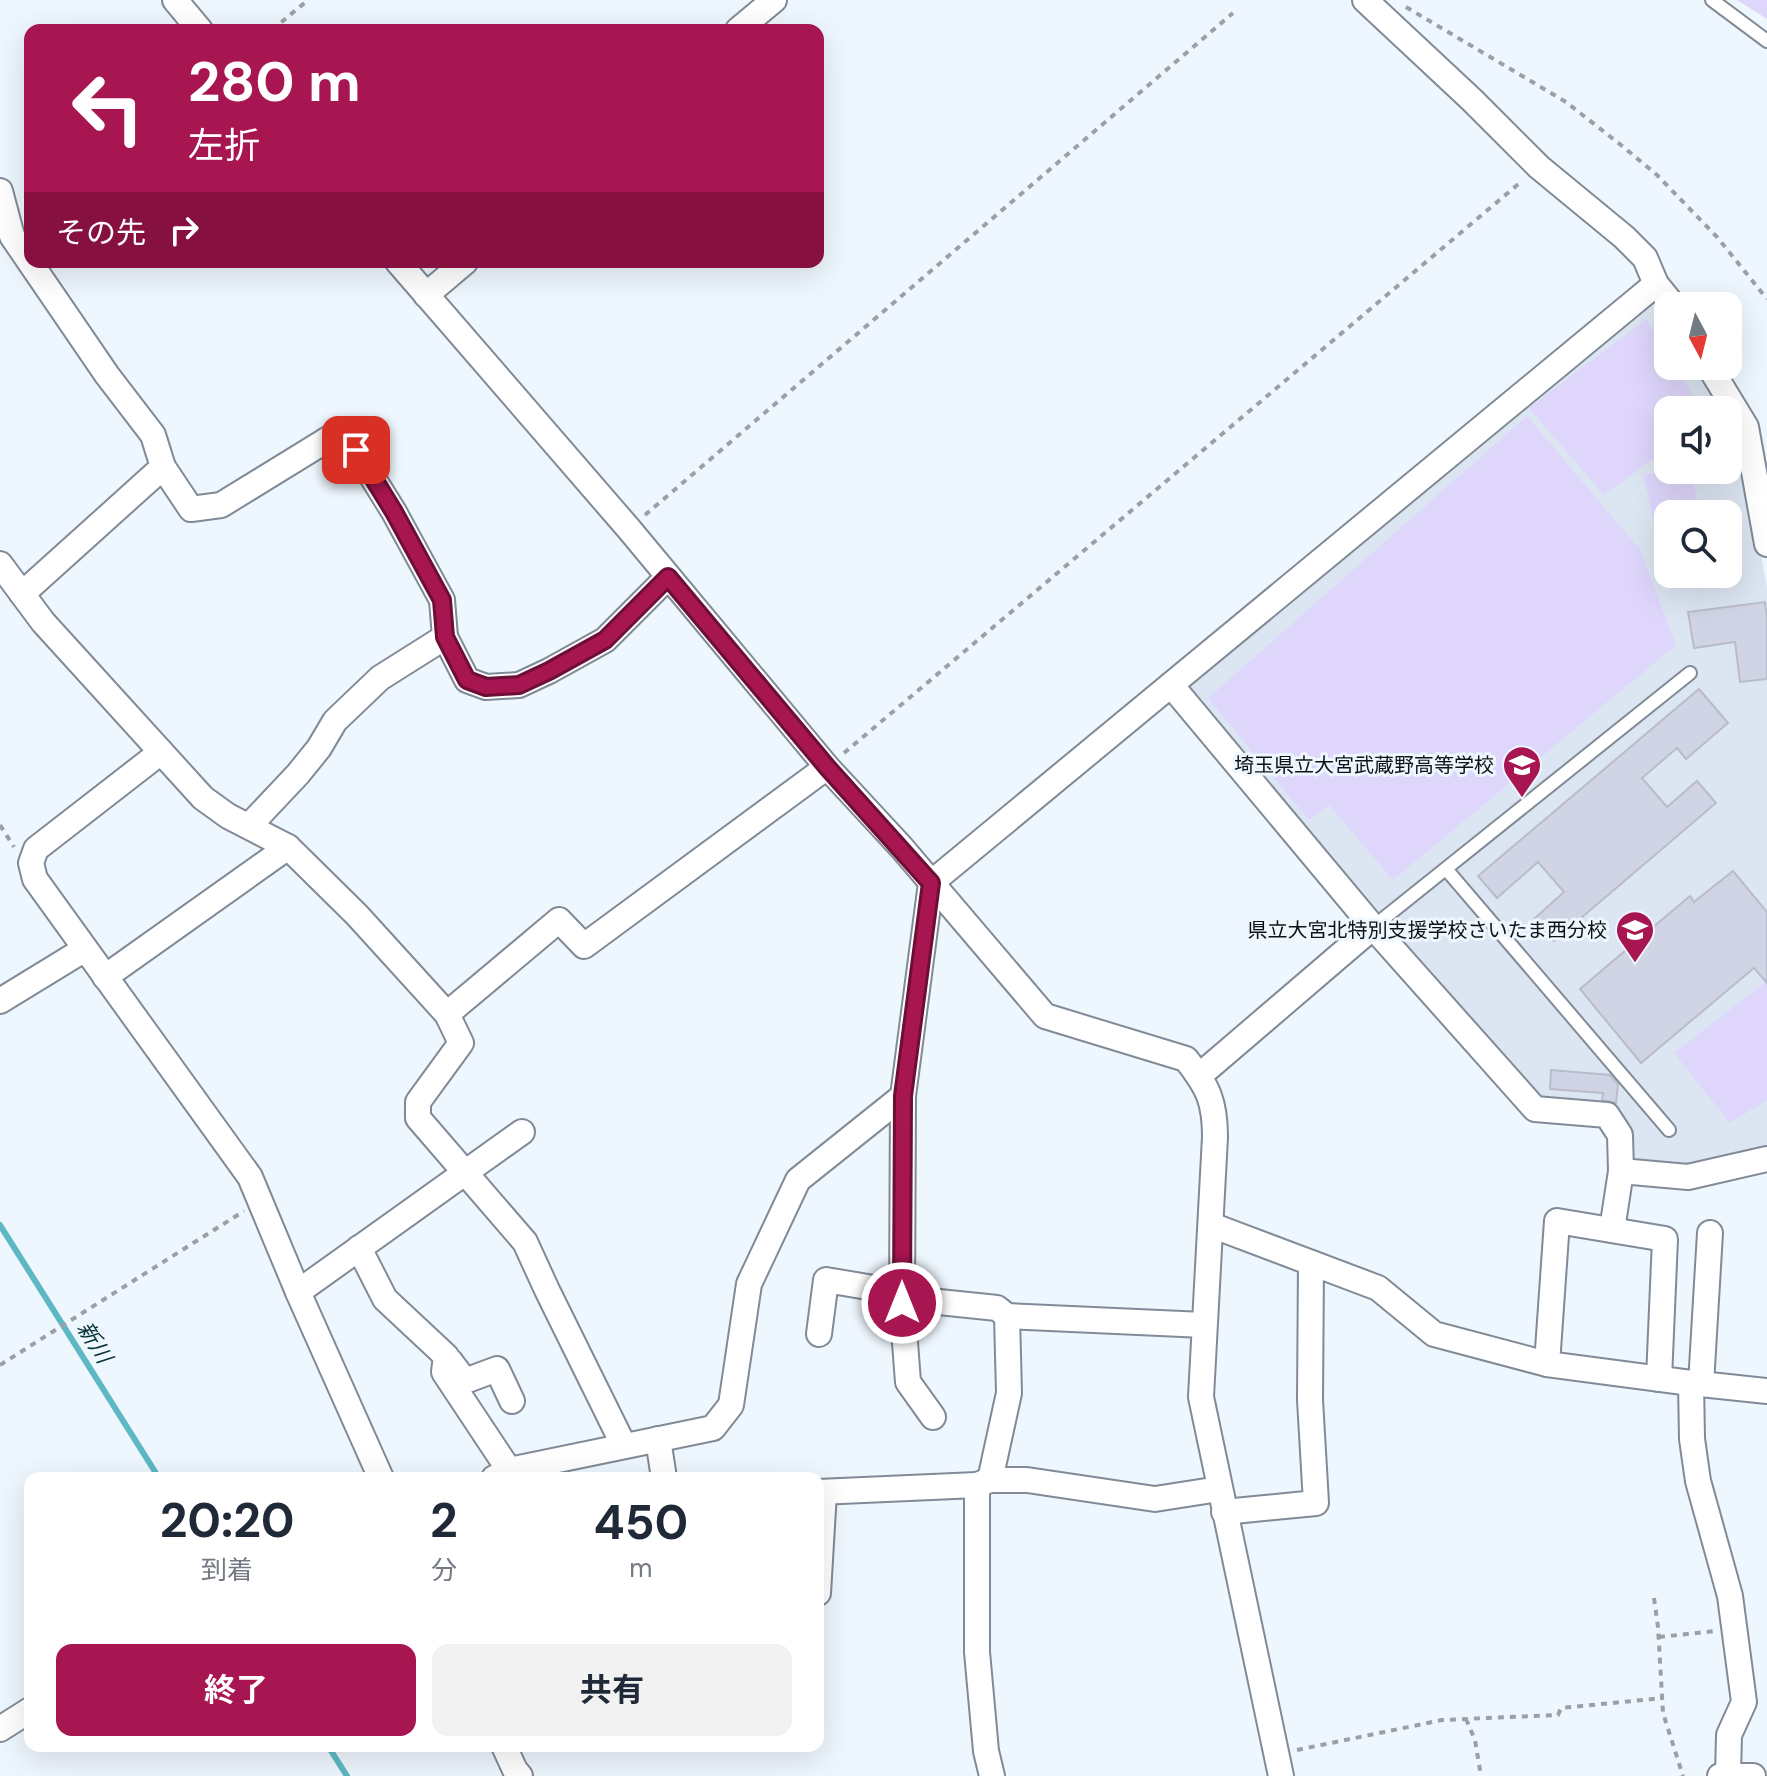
<!DOCTYPE html>
<html lang="ja">
<meta charset="utf-8">
<style>
body{margin:0;font-family:"DM Sans","Noto Sans JP",sans-serif;background:#f2f2f3;color:#1f2937;height:100vh;display:flex;flex-direction:column;font-size:30px;white-space:nowrap}
*{box-sizing:border-box;margin:0}
p{font-size:26px;color:#747a83}
.icon{flex:none;width:44px;height:44px;fill:none;stroke:currentColor;stroke-width:2;stroke-linecap:round;stroke-linejoin:round}
.map{position:relative;flex:1;overflow:hidden}
.drawer{position:absolute;left:24px;top:1472px;width:800px;height:280px;display:flex;flex-direction:column;background:#fff;border-radius:16px;box-shadow:0 8px 32px #0002}
.drawer>*{flex:none}
.hud{position:absolute;left:24px;top:24px;width:800px;height:244px;border-radius:16px;box-shadow:0 8px 32px #0002;background:#a81651;color:#fff;overflow:hidden}
.needle{width:52px;rotate:173deg}
.tools{position:absolute;left:1654px;top:292px;display:grid;gap:16px}
.tools a{display:grid;place-items:center;width:88px;height:88px;border-radius:16px;background:#fff;box-shadow:0 8px 32px #0002;font-size:40px}
.pin{position:absolute;display:grid;place-items:center;width:68px;height:68px;color:#fff;margin:-34px;border-radius:16px;box-shadow:0 4px 12px #0006}
.me{position:absolute;width:88px;margin:-44px;rotate:0deg;stroke-linejoin:round;filter:drop-shadow(0 0 6px #0008)}
.turn{display:flex;align-items:center;gap:28px;height:168px;padding:0 32px;font-size:36px}
.turn .icon{width:104px;height:104px;stroke-width:2.5}
.turn b{display:block;font-size:56px;line-height:68px}
.then{display:flex;align-items:center;height:76px;padding:0 32px;background:#0003;gap:16px;font-size:30px}
.eta{display:flex;justify-content:space-evenly;align-items:center;height:136px;text-align:center}
.eta b{font-size:48px;font-weight:700;line-height:56px}
.button{display:flex;gap:16px;margin-top:auto;padding:16px 32px}
.button a{flex:1;height:92px;border-radius:16px;background:#a81651;color:#fff;font-size:32px;font-weight:700;line-height:92px;text-align:center}
.button a+a{background:#f2f2f3;color:#1f2937}
.map>svg:first-child{display:block}
.built{fill:#dce6f2;fill-rule:evenodd}
.green{fill:#dfd6fc}
.lines{fill:none;stroke-linecap:round;stroke-linejoin:round}
.stream{stroke:#5db8c3;stroke-width:6}
.building{fill:#d0d4e4;stroke:#b8bccc;stroke-width:2}
.service-casing{stroke:#808b97;stroke-width:16}
.minor-casing{stroke:#808b97;stroke-width:28}
.path{stroke:#9aa0a7;stroke-width:4;stroke-dasharray:6 6;stroke-linecap:butt}
.service{stroke:#fff;stroke-width:12}
.minor{stroke:#fff;stroke-width:24}
.route-casing{stroke:#6d0e35;stroke-width:20}
.route{stroke:#a81651;stroke-width:14}
.labels{text-anchor:middle;stroke-width:6;stroke-linejoin:round;paint-order:stroke}
.poi-label{font-size:20px;fill:#0d1216;stroke:#eef6fe;text-anchor:end}
.water-label{font-size:22px;font-style:italic;fill:#023035;stroke:#eef6fe}
</style>
<div class="map">
<svg width="1767" height="1776" viewBox="0 0 1767 1776">
<rect width="100%" height="100%" fill="#eef6fe"/>
<path class="built" d="M 1648,300 L 1668,312 L 1668,366 L 1699,366 L 1722,410 L 1668,410 L 1668,470 L 1728,470 L 1728,420 L 1740,442 L 1767,587 L 1767,1153 L 1719,1156 L 1706,1167 L 1630,1162 L 1627,1126 L 1536,1104 L 1187,688 ZM 1668,514 L 1728,514 L 1728,574 L 1668,574 Z"/>
<g class="green">
<polygon points="1737,0 1767,0 1767,19"/>
<polygon points="1646,319 1668,355 1668,366 1675,366 1702,410 1668,410 1668,448 1604,495 1529,408"/>
<polygon points="1527,416 1640,550 1676,645 1393,880 1329,805 1309,820 1208,698"/>
<polygon points="1671,470 1691,470 1700,514 1668,514 1668,557 1661,559 1644,475"/>
<polygon points="1767,981 1767,1100 1730,1123 1674,1053"/>
</g>
<g class="lines">
<g class="stream">
<polyline points="0,1225 159,1478"/>
<polyline points="328,1746 347,1776"/>
</g>
</g>
<g class="building">
<polygon points="1765,602 1767,618 1767,679 1740,682 1735,642 1694,648 1688,612"/>
<polygon points="1699,689 1728,723 1686,759 1677,748 1642,778 1667,807 1697,781 1716,803 1554,941 1535,918 1564,892 1538,862 1497,898 1478,876"/>
<polygon points="1733,871 1767,912 1767,983 1754,968 1641,1063 1580,989 1690,896 1694,902"/>
<polygon points="1551,1070 1610,1075 1618,1084 1616,1103 1602,1100 1603,1093 1550,1089"/>
</g>
<g class="lines">
<g class="service-casing">
<g id="service">
<polyline points="1712,0 1767,41"/>
<polyline points="1446,869 1669,1130"/>
<polyline points="1373,927 1690,673"/>
</g>
</g>
<g class="minor-casing">
<g id="minor">
<polyline points="175,0 200,30"/>
<polyline points="1365,0 1472,100 1539,167 1624,237 1645,258 1656,284 1674,306"/>
<polyline points="738,30 774,0"/>
<polyline points="0,191 12,236 107,375 153,435 163,467 191,509 221,505 343,430 394,512 442,600 445,637"/>
<path d="M 398,262 L 629,529 L 827,767 L 902,848 L 1045,1016 L 1186,1059 C 1208,1087 1215,1101 1215,1137 L 1201,1397 L 1281,1776"/>
<polyline points="426,295 465,262"/>
<polyline points="1709,366 1746,427 1767,544"/>
<polyline points="0,564 43,622 203,798 228,816 288,847 357,915 447,1014"/>
<polyline points="22,594 163,467"/>
<polyline points="1171,685 1373,927 1535,1109 1607,1115 1620,1135 1621,1171"/>
<polyline points="161,752 36,849 31,863 35,879 250,1177 298,1292 381,1478"/>
<polyline points="249,826 298,774 319,748 335,721 380,678 445,637 467,680 486,687 519,685 549,671 605,640 668,577"/>
<polyline points="105,977 288,847"/>
<polyline points="0,1001 85,949"/>
<polyline points="1199,1076 1373,927"/>
<polyline points="1211,1225 1378,1288 1434,1334 1547,1364 1691,1383 1767,1391"/>
<polyline points="1612,1230 1621,1171 1688,1177 1767,1159"/>
<polyline points="359,1248 385,1299 446,1356 444,1372 509,1470"/>
<polyline points="298,1292 522,1132"/>
<polyline points="819,1334 826,1280 903,1293 939,1302 997,1308 1007,1316 1204,1325"/>
<polyline points="450,1361 465,1381 497,1369 512,1401"/>
<polyline points="1547,1364 1557,1221 1665,1239 1659,1379"/>
<polyline points="1691,1383 1692,1439 1698,1481 1730,1596 1744,1702 1729,1735 1728,1776"/>
<polyline points="1701,1384 1710,1233"/>
<polyline points="933,1417 908,1382 902,1303 903,1096 931,883 1656,284"/>
<polyline points="658,1439 664,1478"/>
<polyline points="624,1446 547,1290 525,1242 418,1118 418,1102 461,1043 447,1014 559,920 584,946 827,767"/>
<polyline points="494,1478 509,1470 713,1428 731,1405 749,1284 798,1180 903,1096"/>
<polyline points="990,1480 1009,1393 1007,1316"/>
<polyline points="818,1492 977,1485"/>
<polyline points="1224,1512 1316,1503 1310,1400 1311,1263"/>
<polyline points="818,1593 824,1492"/>
<polyline points="0,1729 30,1710"/>
<polyline points="504,1746 515,1770 520,1776"/>
<polyline points="992,1776 986,1751 977,1652 977,1485 990,1480 1027,1480 1155,1499 1219,1489"/>
<polyline points="1720,1776 1753,1776"/>
</g>
</g>
<g class="path">
<polyline points="1406,7 1566,102 1621,145 1657,175 1717,237 1767,299"/>
<polyline points="272,30 308,0"/>
<polyline points="645,515 1233,13"/>
<polyline points="844,753 1522,181"/>
<polyline points="0,825 14,847"/>
<polyline points="0,1365 244,1211"/>
<polyline points="1654,1598 1658,1627 1663,1713 1683,1776"/>
<polyline points="1659,1637 1716,1631"/>
<polyline points="1466,1719 1475,1740 1481,1776"/>
<polyline points="1297,1750 1442,1720 1558,1715 1561,1708 1663,1698"/>
</g>
<use href="#service" class="service"/>
<use href="#minor" class="minor"/>
</g>
<g class="lines">
<g class="route-casing">
<polyline id="route" points="356,450 394,512 442,600 445,637 467,680 486,687 519,685 549,671 605,640 668,577 827,767 931,883 903,1096 902,1303"/>
</g>
<use href="#route" class="route"/>
</g>
<defs>
<g id="school-pin" transform="scale(2)"><path d="M0 17L-7.5 6A9.5 9.5 0 1 1 7.5 6Z" fill="#a81651" stroke="#eef6fe"/><path d="M0-5L7-2L0 1L-7-2ZM-4 1L0 2.5L4 1V4Q0 6-4 4Z" fill="#fff"/></g>
</defs>
<g fill-rule="evenodd">
<use href="#school-pin" x="1522" y="765"/>
<use href="#school-pin" x="1635" y="930"/>
</g>
<g class="labels">
<g class="poi-label">
<text x="1494" y="772">埼玉県立大宮武蔵野高等学校</text>
<text x="1607" y="937">県立大宮北特別支援学校さいたま西分校</text>
</g>
<g class="water-label">
<text transform="translate(95 1342) rotate(58)" y="8">新川</text>
</g>
</g>
</svg>
<div class="tools">
<a><svg class="needle" viewBox="-14 -14 28 28"><path d="M0-13l5 13h-10z" fill="#e53935"/><path d="M0 13l5-13h-10z" fill="#747a83"/></svg></a>
<a><svg class="icon" aria-label="sound" viewBox="0 0 24 24"><path d="M4 9h4l5-4v14l-5-4H4zM17 9q2 3 0 6"/></svg></a>
<a><svg class="icon" aria-label="search" viewBox="0 0 24 24"><circle cx="10" cy="10" r="6"/><path d="M15 15l6 6"/></svg></a>
</div>
<div class="pin" style="left:356px;top:450px;background:#d93025"><svg class="icon" aria-label="arrive" viewBox="0 0 24 24"><path d="M6 21V4h12l-3 4 3 4H6"/></svg></div>
<svg class="me" style="left:902px;top:1303px" viewBox="-20 -20 40 40"><circle r="17" fill="#a81651" stroke="#fff" stroke-width="3"/><path d="M0-11L8 9 0 5-8 9z" fill="#fff"/></svg>
<div class="hud">
<div class="turn"><svg class="icon" aria-label="left" viewBox="0 0 24 24"><path d="M17 20v-9H6M10 6l-5 5 5 5"/></svg><div><b>280 m</b>左折</div></div>
<div class="then">その先<svg class="icon" aria-label="right" viewBox="0 0 24 24"><path d="M7 20v-9h11M14 6l5 5-5 5"/></svg></div>
</div>
<section class="drawer">
<div class="eta">
<div><b>20:20</b><p>到着</p></div>
<div><b>2</b><p>分</p></div>
<div><b>450</b><p>m</p></div>
</div>
<div class="button"><a>終了</a><a>共有</a></div>
</section>
</div>
